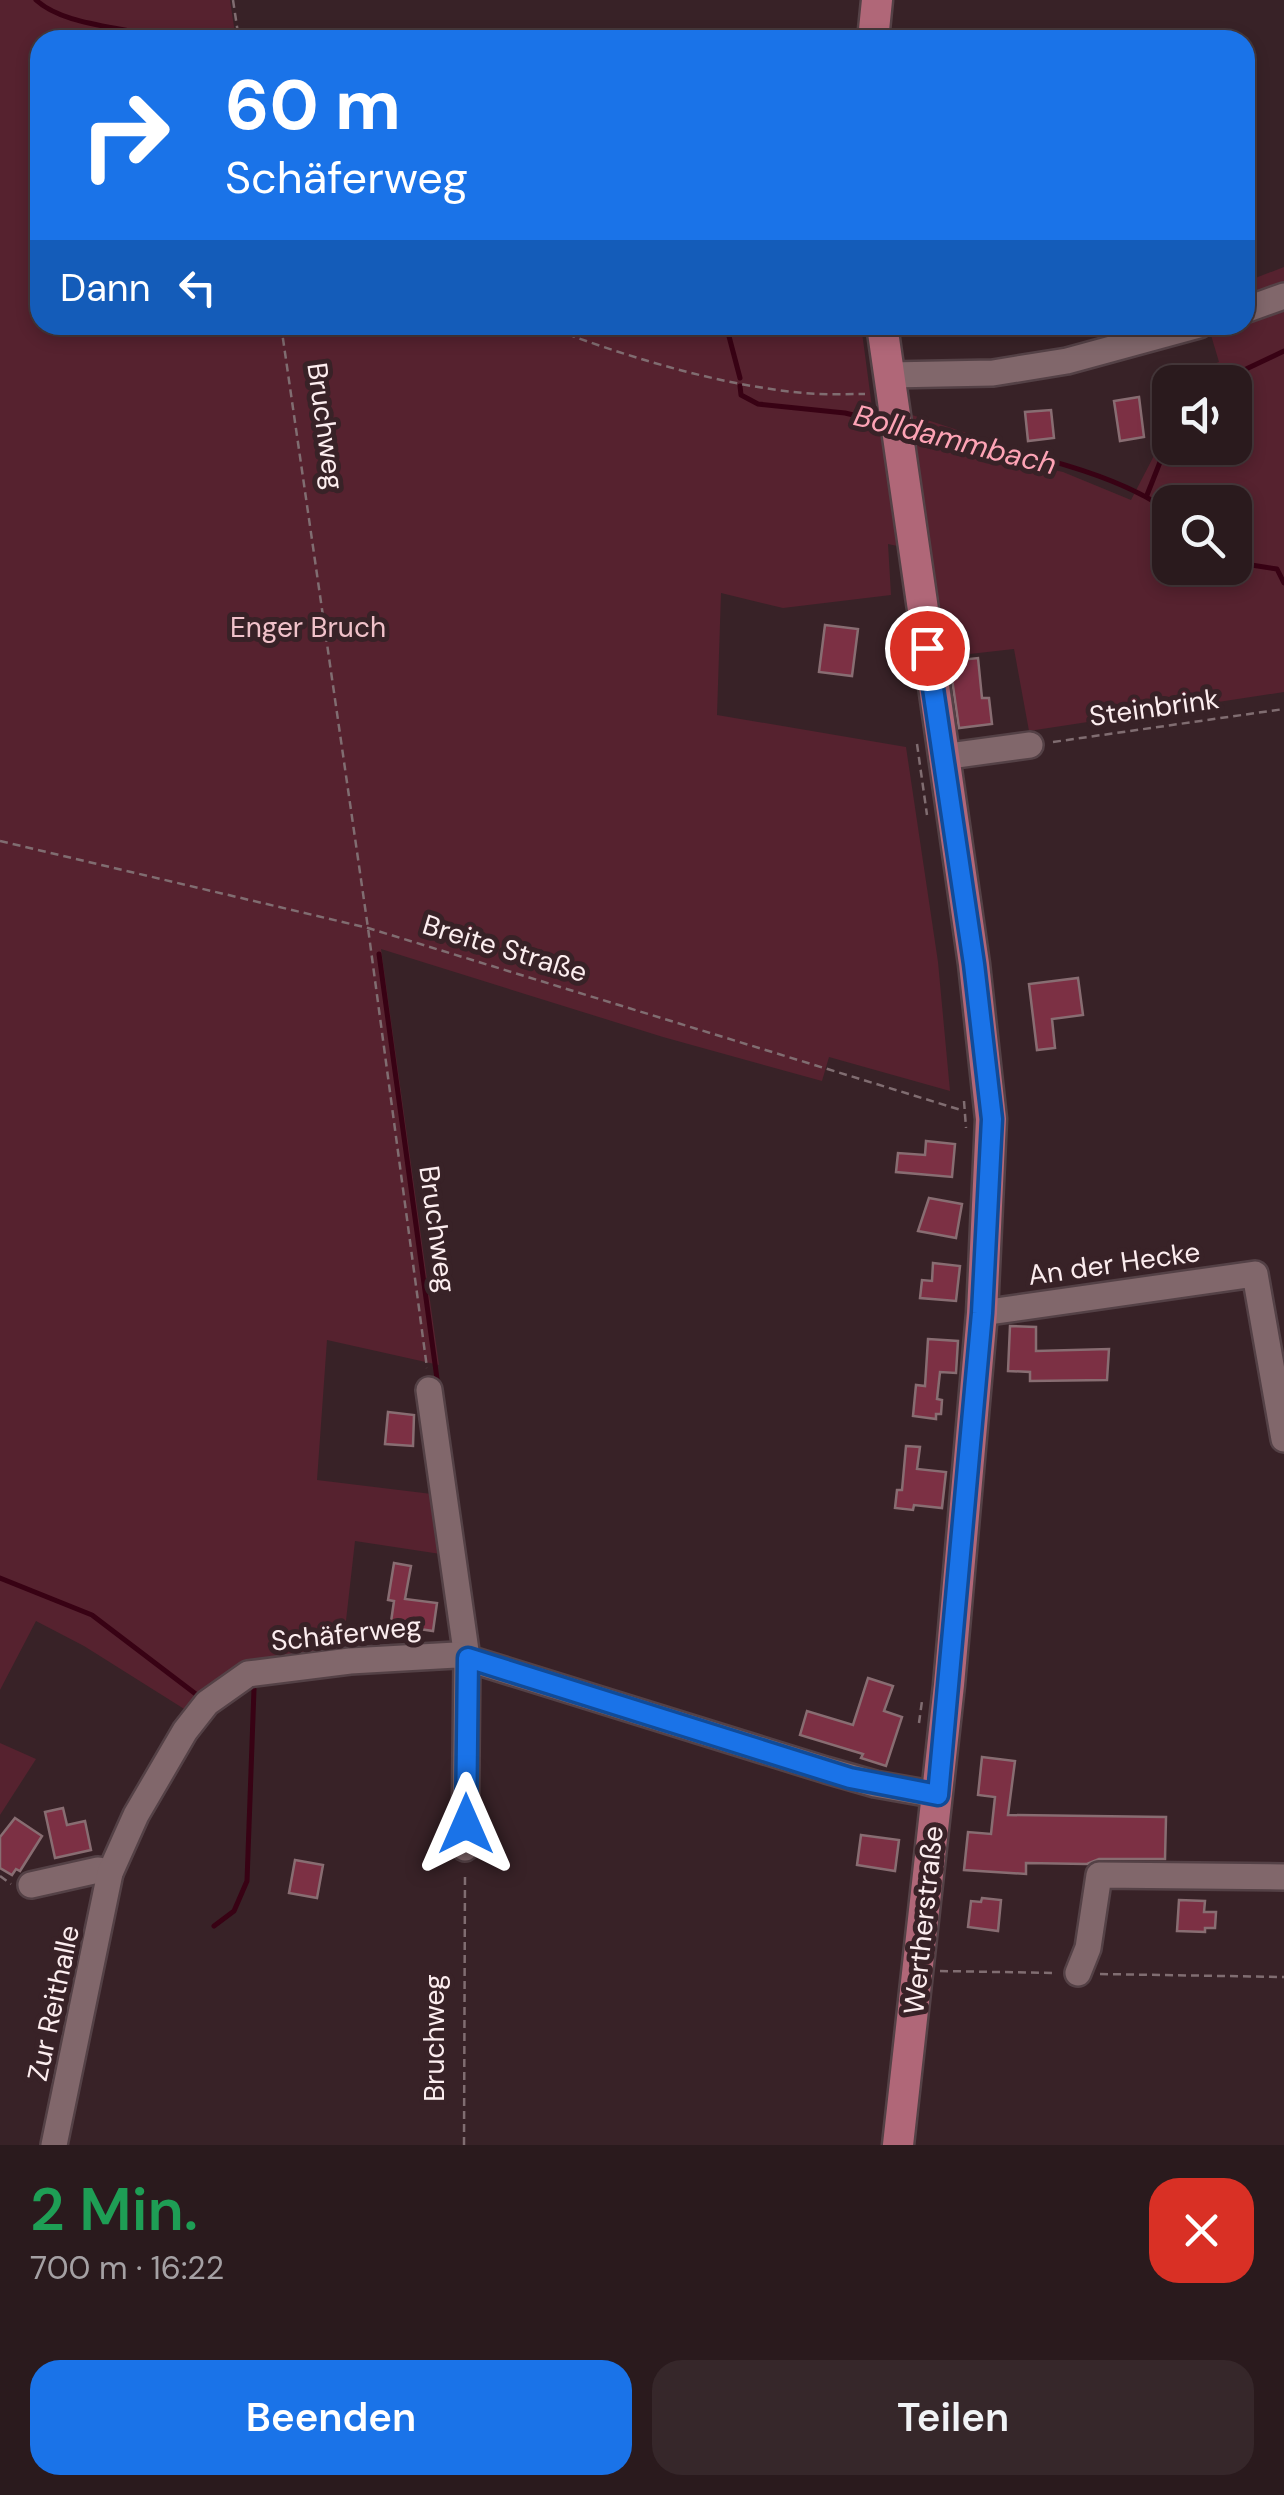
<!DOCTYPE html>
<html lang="de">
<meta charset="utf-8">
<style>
body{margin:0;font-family:"DM Sans",sans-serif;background:#36272a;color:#f1f3f6;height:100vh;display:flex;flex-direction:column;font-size:38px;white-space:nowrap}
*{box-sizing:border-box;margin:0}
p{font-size:32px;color:#a5a1a4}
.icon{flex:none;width:55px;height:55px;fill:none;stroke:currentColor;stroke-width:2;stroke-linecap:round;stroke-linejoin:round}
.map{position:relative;height:2145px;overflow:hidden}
.sheet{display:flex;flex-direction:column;background:#2a1a1d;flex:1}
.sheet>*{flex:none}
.top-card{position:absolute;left:30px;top:30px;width:1225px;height:305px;border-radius:30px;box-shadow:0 5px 15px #0003,0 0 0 2px #46383b;background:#1a73e8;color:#fff;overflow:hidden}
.controls{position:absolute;left:1152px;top:365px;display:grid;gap:20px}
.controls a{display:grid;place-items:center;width:100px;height:100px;border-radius:20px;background:#2a1a1d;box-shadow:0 5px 15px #0003,0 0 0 2px #46383b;font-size:50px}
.pin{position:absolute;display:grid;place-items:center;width:85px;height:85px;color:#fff;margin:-42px;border:5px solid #fff;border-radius:50%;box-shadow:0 2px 10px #0007}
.me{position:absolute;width:110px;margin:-55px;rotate:0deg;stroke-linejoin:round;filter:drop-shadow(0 0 8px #0008)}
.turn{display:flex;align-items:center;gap:35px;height:210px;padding:0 30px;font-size:45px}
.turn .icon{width:130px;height:130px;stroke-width:2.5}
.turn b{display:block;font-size:70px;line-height:85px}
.then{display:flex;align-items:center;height:95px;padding:0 30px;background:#0003;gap:20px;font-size:38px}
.round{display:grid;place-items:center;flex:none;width:105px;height:105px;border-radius:30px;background:#36272a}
.head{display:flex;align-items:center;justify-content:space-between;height:170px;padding:0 30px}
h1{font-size:60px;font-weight:600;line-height:75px;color:#1e9e55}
.action{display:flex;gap:20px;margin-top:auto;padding:20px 30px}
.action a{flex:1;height:115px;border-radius:30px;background:#1a73e8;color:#fff;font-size:40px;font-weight:600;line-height:115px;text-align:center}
.action a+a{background:#36272a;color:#f1f3f6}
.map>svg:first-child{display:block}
.green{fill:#56222f;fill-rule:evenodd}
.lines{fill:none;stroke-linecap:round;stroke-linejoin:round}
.stream{stroke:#380214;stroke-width:5}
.building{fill:#7c3044;stroke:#886d72;stroke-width:2.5}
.minor-casing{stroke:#544146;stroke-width:30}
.major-casing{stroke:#544146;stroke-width:35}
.path{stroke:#806d71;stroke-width:2.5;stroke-dasharray:8 5;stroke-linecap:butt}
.minor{stroke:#81676b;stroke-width:25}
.major{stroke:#b06778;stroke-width:30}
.route-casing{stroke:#114b97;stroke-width:25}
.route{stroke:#1a73e8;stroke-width:18}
.labels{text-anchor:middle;stroke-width:10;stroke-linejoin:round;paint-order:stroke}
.street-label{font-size:28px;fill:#fcedef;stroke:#382227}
.park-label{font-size:28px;fill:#f1c2ca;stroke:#382227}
.water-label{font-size:30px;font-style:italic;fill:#fda3b5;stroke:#382227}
</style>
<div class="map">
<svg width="1284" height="2145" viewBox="0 0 1284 2145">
<rect width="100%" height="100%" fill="#382227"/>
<g class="green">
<path d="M 0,0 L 230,0 L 236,40 L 40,40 L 40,325 L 734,325 L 739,333 L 754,325 L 861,325 L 872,407 L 906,413 L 997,443 L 1004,459 L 1063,472 L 1131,500 L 1160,444 L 1151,387 L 1219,362 L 1208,325 L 1245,325 L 1245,282 L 1284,267 L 1284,692 L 1029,731 L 1014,649 L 934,658 L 921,551 L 888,544 L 891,595 L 783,608 L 721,593 L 717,715 L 906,747 L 938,962 L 950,1091 L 829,1057 L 822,1081 L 663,1037 L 381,949 L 439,1365 L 327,1340 L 317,1480 L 440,1495 L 447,1555 L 355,1541 L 342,1656 L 244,1664 L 189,1712 L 84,1646 L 36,1621 L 0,1690 ZM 1170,382 L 1235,382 L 1235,448 L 1170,448 ZM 1170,502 L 1235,502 L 1235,568 L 1170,568 Z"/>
<polygon points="0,1743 36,1759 0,1815"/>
</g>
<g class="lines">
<g class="stream">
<path d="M 36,0 C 65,27 127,26 164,40"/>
<polyline points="726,325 740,378"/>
<polyline points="1199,382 1244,370 1284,351"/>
<polyline points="740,386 741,395 758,404 845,413 883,422"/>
<path d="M 908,428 C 987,446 1106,465 1170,512"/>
<polyline points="1147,495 1164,452 1163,415 1167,392 1170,391"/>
<polyline points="1235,558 1245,564 1277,569 1284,583"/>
<polyline points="379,954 438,1386"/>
<polyline points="0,1578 92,1615 201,1698"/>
<polyline points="214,1926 234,1911 247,1881 254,1689"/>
</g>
</g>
<g class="building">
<polygon points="1139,397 1144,437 1120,441 1114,401"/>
<polygon points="1051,410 1054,438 1028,441 1025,412"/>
<polygon points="825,625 858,629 852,676 819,672"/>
<polygon points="978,658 982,698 989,698 992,724 959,728 951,672 960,672 959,660"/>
<polygon points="1078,978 1083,1015 1052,1019 1055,1048 1037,1050 1029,984"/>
<polygon points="926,1141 955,1144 952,1177 896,1172 898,1153 925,1155"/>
<polygon points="929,1198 962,1204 956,1238 918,1231"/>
<polygon points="933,1263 960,1266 956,1301 920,1298 922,1280 932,1281"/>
<polygon points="1010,1326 1036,1327 1036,1351 1109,1349 1107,1380 1030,1381 1030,1372 1008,1371"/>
<polygon points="928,1339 958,1341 956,1373 940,1372 937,1399 942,1400 941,1414 936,1414 936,1419 913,1416 916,1385 925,1386"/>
<polygon points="388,1412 414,1415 413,1446 385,1444"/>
<polygon points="906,1446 920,1447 917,1469 946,1472 942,1508 914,1505 913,1510 895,1508 897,1490 902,1490"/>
<polygon points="394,1563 411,1566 405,1599 437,1603 433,1631 399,1626 400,1623 391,1622 394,1601 388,1600"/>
<polygon points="868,1678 893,1686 884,1711 902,1717 886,1766 861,1758 863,1754 800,1735 807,1711 853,1725"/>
<polygon points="982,1757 1015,1761 1008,1815 1166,1817 1165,1859 1099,1859 1087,1864 1026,1863 1026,1874 964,1870 968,1832 991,1834 995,1797 978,1795"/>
<polygon points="63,1808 67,1825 85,1821 91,1850 55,1858 45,1812"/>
<polygon points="15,1818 42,1836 20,1871 16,1869 12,1875 0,1868 0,1837"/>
<polygon points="861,1835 899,1840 895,1871 857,1865"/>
<polygon points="295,1860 323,1865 317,1898 289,1893"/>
<polygon points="982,1898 1001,1900 998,1931 968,1927 971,1901 981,1902"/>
<polygon points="1179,1900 1205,1901 1204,1912 1216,1912 1215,1928 1205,1928 1205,1932 1177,1931"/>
</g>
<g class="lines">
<g class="minor-casing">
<g id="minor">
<polyline points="1245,310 1284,296"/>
<polyline points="889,375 993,373 1067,361 1199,325"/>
<polyline points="942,757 1030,745"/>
<polyline points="982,1313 1255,1274 1284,1439"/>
<polyline points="429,1390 467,1658 465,1848"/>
<polyline points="31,1885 98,1870 110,1873"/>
<polyline points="1078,1973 1088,1948 1099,1875 1284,1877"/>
<polyline points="54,2145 110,1873 136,1815 185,1731 207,1703 248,1674 350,1661 456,1655 826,1770 875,1784 937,1795"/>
</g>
</g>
<g class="major-casing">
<g id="major">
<polyline points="873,40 877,0"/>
<polyline points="882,325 974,964 991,1119 982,1313 949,1685 898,2145"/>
</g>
</g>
<g class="path">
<polyline points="233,0 239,40"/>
<polyline points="281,325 368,928 427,1368"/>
<path d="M 543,325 C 623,356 718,385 803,393 C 824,395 845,394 865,394"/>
<polyline points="1053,742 1284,709"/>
<polyline points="917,744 927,815"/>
<polyline points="0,841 368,928 961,1110"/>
<polyline points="964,1101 966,1128"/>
<polyline points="919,1723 922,1701"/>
<polyline points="0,1876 11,1884"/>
<polyline points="940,1971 1057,1973"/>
<polyline points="1100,1974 1284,1977"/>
<polyline points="464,2145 465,1872"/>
</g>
<use href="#minor" class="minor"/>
<use href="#major" class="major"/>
</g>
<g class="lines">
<g class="route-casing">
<polyline id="route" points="466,1824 468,1658 850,1778 938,1795 982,1313 992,1119 974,964 927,648"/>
</g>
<use href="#route" class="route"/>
</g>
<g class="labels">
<g class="street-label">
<text transform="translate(326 426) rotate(82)" y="10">Bruchweg</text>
<text transform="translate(1154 707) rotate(-8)" y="10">Steinbrink</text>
<text transform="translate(505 948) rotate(17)" y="10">Breite Straße</text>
<text transform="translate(438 1229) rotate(82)" y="10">Bruchweg</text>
<text transform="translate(1114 1263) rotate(-8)" y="10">An der Hecke</text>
<text transform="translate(346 1633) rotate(-6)" y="10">Schäferweg</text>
<text transform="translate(923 1920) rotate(-84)" y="10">Wertherstraße</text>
<text transform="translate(53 2003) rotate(-78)" y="10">Zur Reithalle</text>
<text transform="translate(434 2038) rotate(-90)" y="10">Bruchweg</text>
</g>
<g class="park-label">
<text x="308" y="637">Enger Bruch</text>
</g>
<g class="water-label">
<text transform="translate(955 440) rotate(14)" y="10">Bolldammbach</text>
</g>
</g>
</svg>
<div class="controls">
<a><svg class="icon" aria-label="sound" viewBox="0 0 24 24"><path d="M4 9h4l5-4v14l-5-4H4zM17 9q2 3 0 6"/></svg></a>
<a><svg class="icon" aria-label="search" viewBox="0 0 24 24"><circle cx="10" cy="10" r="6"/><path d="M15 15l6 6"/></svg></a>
</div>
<div class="pin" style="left:927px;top:648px;background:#d93025"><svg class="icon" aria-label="arrive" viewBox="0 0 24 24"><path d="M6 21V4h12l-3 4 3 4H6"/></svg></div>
<svg class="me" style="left:466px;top:1824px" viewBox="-20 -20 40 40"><path d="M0-17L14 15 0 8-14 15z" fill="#1a73e8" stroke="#fff" stroke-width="4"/></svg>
<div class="top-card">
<div class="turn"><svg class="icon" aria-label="right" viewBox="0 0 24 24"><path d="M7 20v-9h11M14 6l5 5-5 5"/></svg><div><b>60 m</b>Schäferweg</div></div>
<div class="then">Dann<svg class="icon" aria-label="left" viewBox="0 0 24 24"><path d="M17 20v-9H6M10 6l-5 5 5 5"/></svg></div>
</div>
</div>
<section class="sheet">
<div class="head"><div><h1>2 Min.</h1><p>700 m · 16:22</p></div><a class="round" style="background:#d93025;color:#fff"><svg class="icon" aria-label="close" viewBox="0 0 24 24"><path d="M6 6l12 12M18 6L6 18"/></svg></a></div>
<div class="action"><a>Beenden</a><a>Teilen</a></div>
</section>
